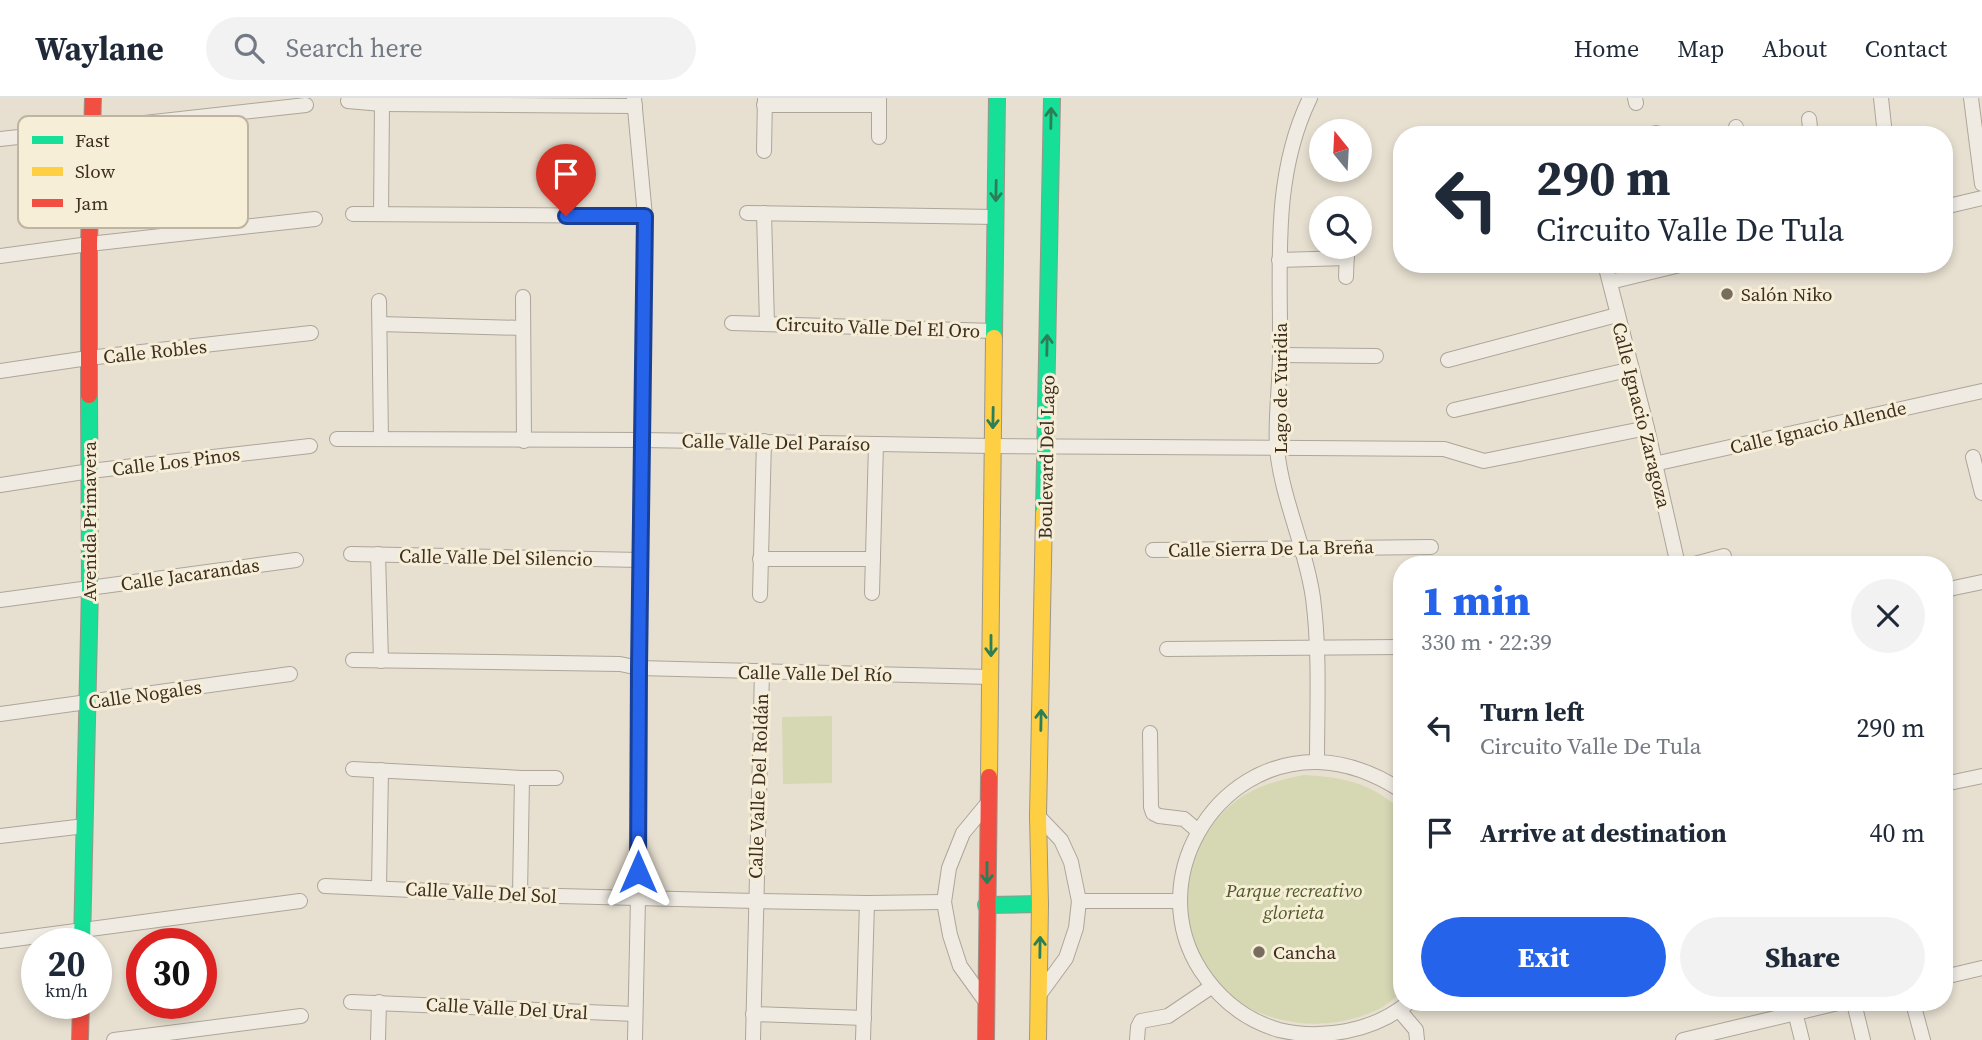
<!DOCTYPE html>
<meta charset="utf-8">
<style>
body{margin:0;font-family:"Source Serif 4",serif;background:#f2f2f3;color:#1f2937;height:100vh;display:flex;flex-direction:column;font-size:26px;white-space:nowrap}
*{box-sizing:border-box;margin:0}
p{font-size:23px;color:#747a83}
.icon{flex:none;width:38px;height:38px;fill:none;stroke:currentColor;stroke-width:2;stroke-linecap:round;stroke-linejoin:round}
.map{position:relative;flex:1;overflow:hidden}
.side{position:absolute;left:1393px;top:458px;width:560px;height:455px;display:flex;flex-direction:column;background:#fff;border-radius:28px;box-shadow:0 4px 10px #0003}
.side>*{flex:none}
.banner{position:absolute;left:1393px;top:28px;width:560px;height:147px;border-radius:28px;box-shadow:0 4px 10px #0003;background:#fff;color:#1f2937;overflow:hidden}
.needle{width:46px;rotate:342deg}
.controls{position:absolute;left:1309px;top:21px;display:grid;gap:14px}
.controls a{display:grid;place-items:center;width:63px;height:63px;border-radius:50%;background:#fff;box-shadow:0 4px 10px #0003;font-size:35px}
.speed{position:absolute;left:21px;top:830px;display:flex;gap:14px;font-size:35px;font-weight:700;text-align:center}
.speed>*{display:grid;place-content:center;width:91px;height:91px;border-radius:50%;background:#fff;box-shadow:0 4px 10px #0003;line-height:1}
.speed small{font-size:18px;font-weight:400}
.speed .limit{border:10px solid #d22;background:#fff;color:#111}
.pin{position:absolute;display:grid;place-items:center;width:60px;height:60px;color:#fff;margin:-72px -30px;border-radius:50% 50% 50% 0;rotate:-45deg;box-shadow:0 0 7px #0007}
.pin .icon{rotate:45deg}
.me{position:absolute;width:77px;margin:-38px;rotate:0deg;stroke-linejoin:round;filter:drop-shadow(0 0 5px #0008)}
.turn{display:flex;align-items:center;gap:24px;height:147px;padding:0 28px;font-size:32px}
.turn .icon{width:91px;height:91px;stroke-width:2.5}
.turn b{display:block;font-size:49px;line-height:60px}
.round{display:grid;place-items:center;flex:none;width:74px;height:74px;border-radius:37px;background:#f2f2f3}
.summary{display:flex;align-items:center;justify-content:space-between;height:119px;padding:0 28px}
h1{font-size:42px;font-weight:800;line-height:52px;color:#2563eb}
.cta{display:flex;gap:14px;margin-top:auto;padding:14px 28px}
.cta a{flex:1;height:80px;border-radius:42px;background:#2563eb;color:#fff;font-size:28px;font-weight:800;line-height:80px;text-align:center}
.cta a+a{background:#f2f2f3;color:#1f2937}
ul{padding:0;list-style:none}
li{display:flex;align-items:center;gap:21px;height:105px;padding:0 28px}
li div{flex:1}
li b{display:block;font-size:26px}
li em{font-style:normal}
header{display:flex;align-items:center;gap:42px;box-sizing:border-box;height:98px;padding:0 35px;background:#fff;border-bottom:2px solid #e0e1e3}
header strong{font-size:33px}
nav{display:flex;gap:38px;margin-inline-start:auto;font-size:24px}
.search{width:490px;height:63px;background:#f2f2f3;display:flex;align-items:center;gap:18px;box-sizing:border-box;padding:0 24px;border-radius:38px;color:#747a83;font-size:26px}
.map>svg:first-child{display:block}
.green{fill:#d6d7b3}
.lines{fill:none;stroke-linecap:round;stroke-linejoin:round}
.street-casing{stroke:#ada599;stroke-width:16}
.fast-casing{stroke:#9c958a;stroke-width:18}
.slow-casing{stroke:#9c958a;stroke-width:18}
.jam-casing{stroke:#9c958a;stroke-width:18}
.street{stroke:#efebe3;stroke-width:14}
.fast{stroke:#16e098;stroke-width:16}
.slow{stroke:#ffcf43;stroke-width:16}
.jam{stroke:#f24e42;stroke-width:16}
.oneway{stroke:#2b7e56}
.route-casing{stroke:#184099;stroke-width:18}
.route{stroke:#2563eb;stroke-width:12}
.poi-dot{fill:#786c5e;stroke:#f7eed8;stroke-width:2.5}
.labels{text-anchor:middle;stroke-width:6;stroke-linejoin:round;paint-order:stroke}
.poi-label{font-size:19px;fill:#3d2e20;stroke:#f7eed8;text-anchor:start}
.street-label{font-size:19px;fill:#3d2e20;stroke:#f7eed8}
.park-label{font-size:19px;font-style:italic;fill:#4d5a26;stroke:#f7eed8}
.key{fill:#f7eed8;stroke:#bfb4a1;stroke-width:2}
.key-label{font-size:19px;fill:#3d2e20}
</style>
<header>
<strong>Waylane</strong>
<div class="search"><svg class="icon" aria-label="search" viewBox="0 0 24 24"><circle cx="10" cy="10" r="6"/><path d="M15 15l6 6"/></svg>Search here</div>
<nav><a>Home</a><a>Map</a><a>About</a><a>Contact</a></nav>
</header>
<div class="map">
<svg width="1982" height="942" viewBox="0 0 1982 942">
<rect width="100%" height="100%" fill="#e7e0d1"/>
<g class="green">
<polygon points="832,618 832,685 783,686 782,619"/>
<path d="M 1304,677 C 1343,679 1372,685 1402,713 L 1402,894 C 1395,899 1388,906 1381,910 C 1318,942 1232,925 1199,858 C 1172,802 1193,726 1248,695 C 1266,685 1284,681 1304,677 Z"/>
</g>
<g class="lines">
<g class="street-casing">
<g id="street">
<polyline points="634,0 645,118 639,570 638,800 635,942"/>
<polyline points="879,0 879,39"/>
<path d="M 1310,0 C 1271,80 1281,169 1280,255 C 1280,287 1275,319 1277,351 C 1282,402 1306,449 1313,500 C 1320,554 1317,610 1317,664"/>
<polyline points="1635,0 1636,5"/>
<polyline points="1881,0 1885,37"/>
<polyline points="1971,0 1982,86"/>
<polyline points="348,3 382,6 635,8"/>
<polyline points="764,7 879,7"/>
<polyline points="1809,21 1811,37"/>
<polyline points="1736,29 1737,37"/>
<polyline points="1656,35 1656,37"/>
<polyline points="0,41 306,7"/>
<polyline points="764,53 765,0"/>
<polyline points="1944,109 1982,100"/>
<polyline points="747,115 996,119"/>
<polyline points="764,115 767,226"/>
<polyline points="353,116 645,118"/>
<polyline points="381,116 382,6"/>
<polyline points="0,158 89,146 315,121"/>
<polyline points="1279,162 1347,160"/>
<polyline points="1605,166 1647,330 1678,467"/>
<polyline points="1346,179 1347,149"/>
<polyline points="1610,184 1684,166"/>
<polyline points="523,199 524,343"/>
<polyline points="379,203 381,341"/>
<polyline points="732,225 995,233"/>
<polyline points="380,226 523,230"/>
<polyline points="1280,257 1376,258"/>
<polyline points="1448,262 1617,217"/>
<polyline points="0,273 88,260 311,235"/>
<polyline points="1454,312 1632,271"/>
<polyline points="337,341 642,342 992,348 1444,351 1484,363 1647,330"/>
<polyline points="1973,359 1982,395"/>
<polyline points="1654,366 1982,293"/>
<polyline points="0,387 90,373 310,348"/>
<polyline points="1153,452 1431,449"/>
<polyline points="351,456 640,462"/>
<polyline points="378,456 381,563"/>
<polyline points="760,461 873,461"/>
<polyline points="1691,467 1724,458"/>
<polyline points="1944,492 1982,484"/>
<polyline points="872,495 876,346"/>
<polyline points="760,497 764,343"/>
<polyline points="0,502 296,462"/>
<polyline points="1167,551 1402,549"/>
<polyline points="353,562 620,566 639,570 990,579"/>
<polyline points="0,616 290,576"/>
<polyline points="1150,635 1151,709 1153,715 1159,718 1184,721 1198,733"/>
<polyline points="353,671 522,680 556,680"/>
<polyline points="1944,686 1982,678"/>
<path d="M 1402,693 C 1376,676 1349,665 1318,664 C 1213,662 1143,784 1201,873 C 1220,902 1245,922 1279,932 C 1321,942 1373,934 1408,905"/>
<polyline points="1038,718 1061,742 1071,764 1079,803 1076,830 1066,860 1039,897"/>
<polyline points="0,738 85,728"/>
<polyline points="325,788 520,797 755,803 867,805 944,804"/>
<polyline points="379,789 381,672"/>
<polyline points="520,797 522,680"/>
<polyline points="1079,803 1180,803"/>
<polyline points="0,843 300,803"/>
<polyline points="1944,879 1982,870"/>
<polyline points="351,904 635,916"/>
<polyline points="986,904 960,868 950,837 944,804 949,770 963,735 987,706"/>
<polyline points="1787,905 1795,914 1802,942"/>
<polyline points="1854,905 1863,942"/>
<polyline points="1913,905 1923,942"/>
<polyline points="1399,912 1416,932 1417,942"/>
<polyline points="753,916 864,920"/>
<polyline points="114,942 301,918"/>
<polyline points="378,942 379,904"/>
<polyline points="753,942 762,573"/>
<polyline points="863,942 867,805"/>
<polyline points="1137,942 1138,929 1141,923 1168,918 1211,889"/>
<polyline points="1683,942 1838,905"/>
</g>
</g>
<g class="fast-casing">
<g id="fast">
<polyline points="994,240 997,0"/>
<polyline points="1044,415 1052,0"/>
<polyline points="986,807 1040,806"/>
<polyline points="82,845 90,489 89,297"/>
</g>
</g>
<g class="slow-casing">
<g id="slow">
<polyline points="989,679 994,240"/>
<polyline points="1038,942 1040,806 1038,718 1044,415"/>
</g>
</g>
<g class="jam-casing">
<g id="jam">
<polyline points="89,297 89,146 93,0"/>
<polyline points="80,942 81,905"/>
<polyline points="986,942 989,679"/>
</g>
</g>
<use href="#street" class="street"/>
<use href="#fast" class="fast"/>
<use href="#slow" class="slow"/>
<use href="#jam" class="jam"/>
</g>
<defs><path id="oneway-shaft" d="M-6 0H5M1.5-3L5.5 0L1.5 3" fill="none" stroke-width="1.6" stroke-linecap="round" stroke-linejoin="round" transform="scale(1.75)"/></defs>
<g class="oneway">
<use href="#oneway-shaft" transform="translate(1051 20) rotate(-89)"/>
<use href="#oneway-shaft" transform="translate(996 93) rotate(91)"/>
<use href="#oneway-shaft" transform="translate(1047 247) rotate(-89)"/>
<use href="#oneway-shaft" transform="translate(993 320) rotate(91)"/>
<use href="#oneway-shaft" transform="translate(991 548) rotate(90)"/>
<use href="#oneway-shaft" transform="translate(1041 622) rotate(-89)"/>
<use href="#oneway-shaft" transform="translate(987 775) rotate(90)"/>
<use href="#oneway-shaft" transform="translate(1040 849) rotate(-89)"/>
</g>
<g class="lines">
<g class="route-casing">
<polyline id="route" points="566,118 645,118 639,570 638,774"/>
</g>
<use href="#route" class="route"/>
</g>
<g class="poi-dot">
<circle cx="1727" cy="196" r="7"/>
<circle cx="1259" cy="854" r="7"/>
</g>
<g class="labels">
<g class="poi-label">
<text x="1741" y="203">Salón Niko</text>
<text x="1273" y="861">Cancha</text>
</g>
<g class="street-label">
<text transform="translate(878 229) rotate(2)" y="7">Circuito Valle Del El Oro</text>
<text transform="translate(155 253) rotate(-6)" y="7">Calle Robles</text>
<text transform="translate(1280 290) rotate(-90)" y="7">Lago de Yuridia</text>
<text transform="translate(1642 317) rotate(76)" y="7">Calle Ignacio Zaragoza</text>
<text transform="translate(1818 329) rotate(-13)" y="7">Calle Ignacio Allende</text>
<text transform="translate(776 344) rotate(1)" y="7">Calle Valle Del Paraíso</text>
<text transform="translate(1046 359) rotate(-89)" y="7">Boulevard Del Lago</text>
<text transform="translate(176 363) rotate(-7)" y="7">Calle Los Pinos</text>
<text transform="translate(89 423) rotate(-90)" y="7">Avenida Primavera</text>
<text transform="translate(1271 450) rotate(-1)" y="7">Calle Sierra De La Breña</text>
<text transform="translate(496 459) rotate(1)" y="7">Calle Valle Del Silencio</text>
<text transform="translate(190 476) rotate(-8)" y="7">Calle Jacarandas</text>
<text transform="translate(815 575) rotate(1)" y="7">Calle Valle Del Río</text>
<text transform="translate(145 596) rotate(-8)" y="7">Calle Nogales</text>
<text transform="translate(758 688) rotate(-88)" y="7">Calle Valle Del Roldán</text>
<text transform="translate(481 794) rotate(3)" y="7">Calle Valle Del Sol</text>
<text transform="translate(507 910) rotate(3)" y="7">Calle Valle Del Ural</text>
</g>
<g class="park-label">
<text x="1294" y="799">Parque recreativo<tspan x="1294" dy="22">glorieta</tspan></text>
</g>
</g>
<rect x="18" y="18" width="230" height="112" rx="10" class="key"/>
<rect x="32" y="38" width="31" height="8" fill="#16e098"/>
<rect x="32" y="69" width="31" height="9" fill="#ffcf43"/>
<rect x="32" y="101" width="31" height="8" fill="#f24e42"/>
<g class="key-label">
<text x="75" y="49">Fast</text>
<text x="75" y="80">Slow</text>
<text x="75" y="112">Jam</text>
</g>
</svg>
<div class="controls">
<a><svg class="needle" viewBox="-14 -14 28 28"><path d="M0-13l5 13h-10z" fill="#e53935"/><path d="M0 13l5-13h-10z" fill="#747a83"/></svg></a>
<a><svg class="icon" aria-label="search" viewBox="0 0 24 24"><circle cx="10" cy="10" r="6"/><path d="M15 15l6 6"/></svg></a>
</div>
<div class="speed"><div>20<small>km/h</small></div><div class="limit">30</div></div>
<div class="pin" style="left:566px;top:118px;background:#d93025"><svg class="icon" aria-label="arrive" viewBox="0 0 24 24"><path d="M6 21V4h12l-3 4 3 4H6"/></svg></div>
<svg class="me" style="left:638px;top:774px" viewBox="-20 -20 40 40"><path d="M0-17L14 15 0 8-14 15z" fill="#2563eb" stroke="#fff" stroke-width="4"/></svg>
<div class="banner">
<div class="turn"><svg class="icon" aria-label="left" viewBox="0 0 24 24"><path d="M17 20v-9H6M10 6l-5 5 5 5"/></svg><div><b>290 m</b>Circuito Valle De Tula</div></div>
</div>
<section class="side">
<div class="summary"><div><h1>1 min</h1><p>330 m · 22:39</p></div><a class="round"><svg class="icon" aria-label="close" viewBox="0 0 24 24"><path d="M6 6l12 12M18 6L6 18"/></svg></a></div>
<ul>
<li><svg class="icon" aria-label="left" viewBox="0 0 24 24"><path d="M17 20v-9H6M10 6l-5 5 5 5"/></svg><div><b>Turn left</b><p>Circuito Valle De Tula</p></div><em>290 m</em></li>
<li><svg class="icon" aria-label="arrive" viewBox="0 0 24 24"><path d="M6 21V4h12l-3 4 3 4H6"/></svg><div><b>Arrive at destination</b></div><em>40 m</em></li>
</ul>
<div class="cta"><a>Exit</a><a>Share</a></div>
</section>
</div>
